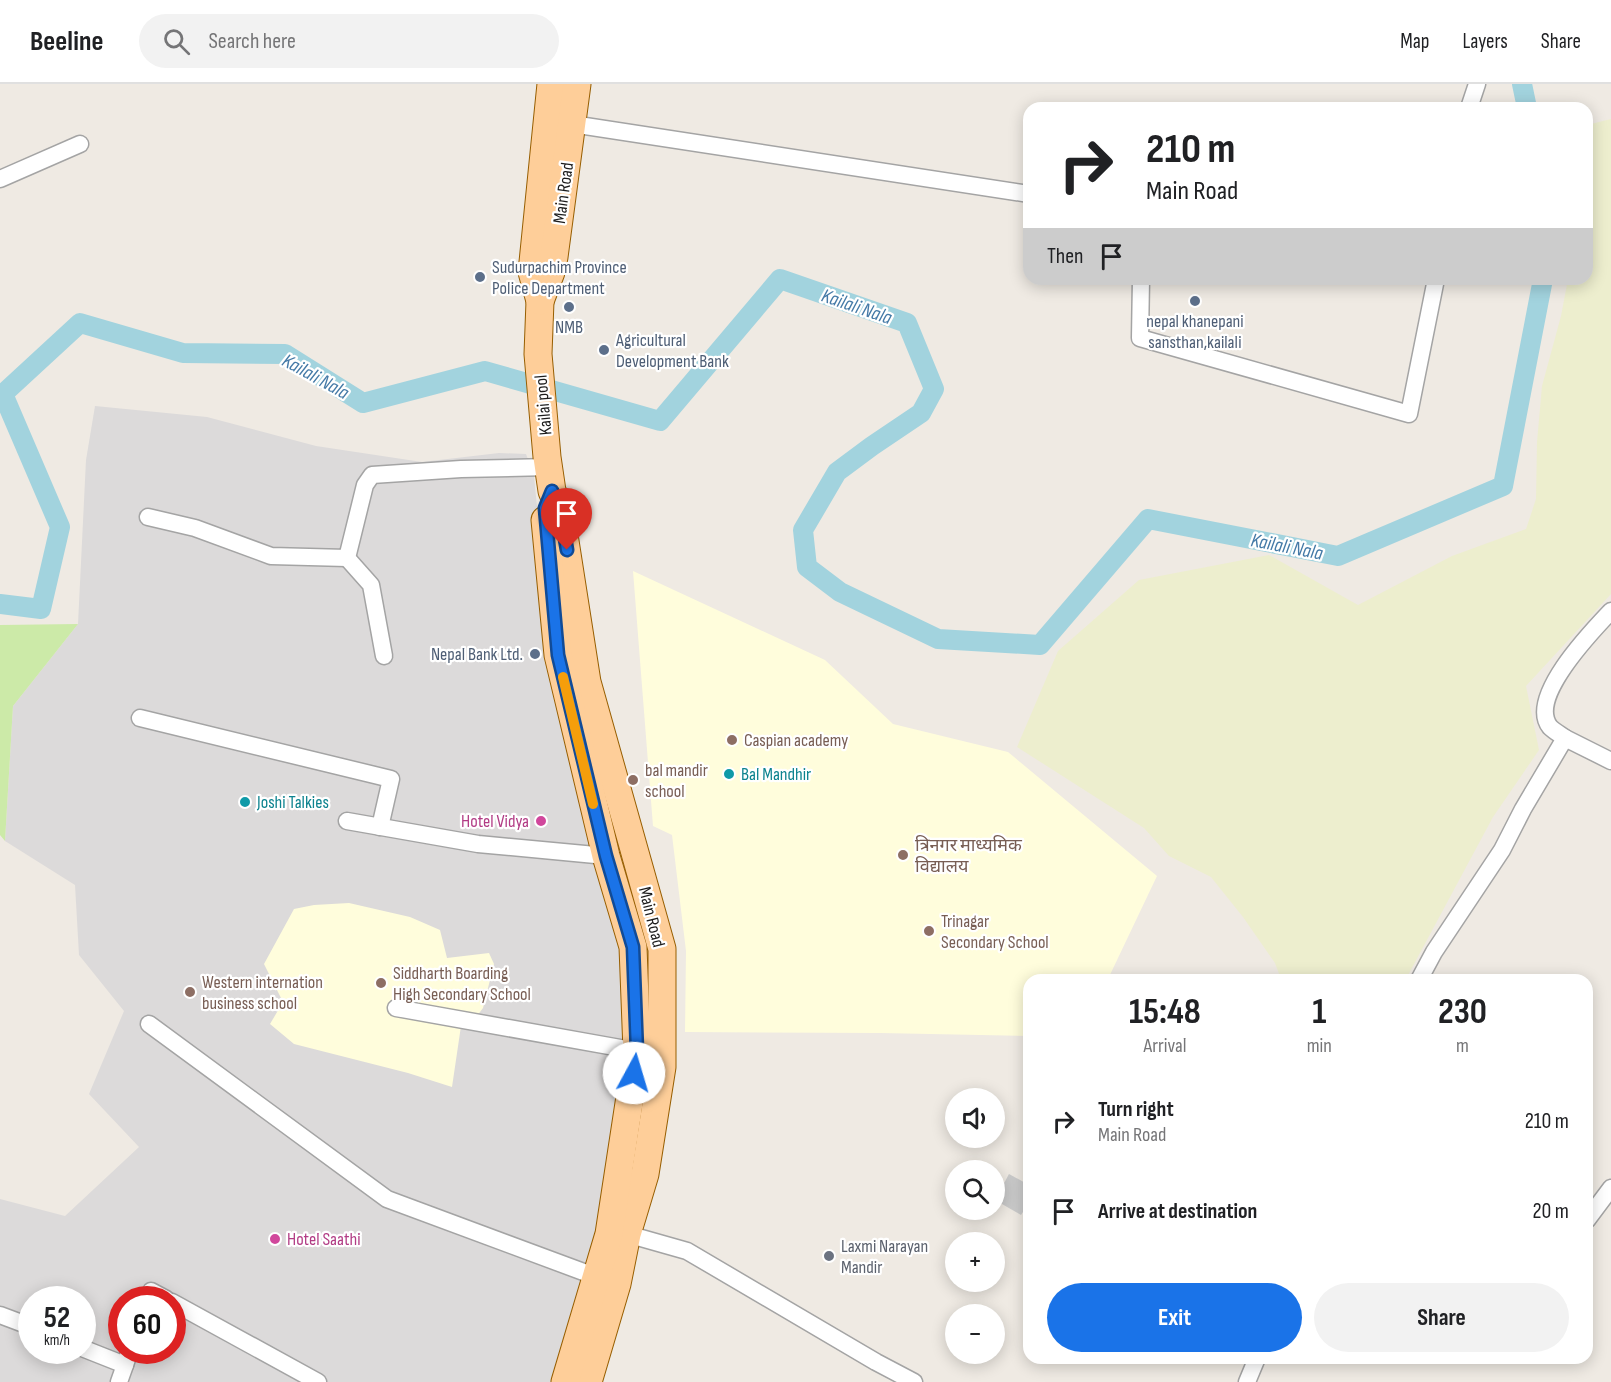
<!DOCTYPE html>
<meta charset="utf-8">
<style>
body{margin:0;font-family:"Sofia Sans Condensed","Noto Sans Devanagari",sans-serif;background:#f2f2f2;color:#202124;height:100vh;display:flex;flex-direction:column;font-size:22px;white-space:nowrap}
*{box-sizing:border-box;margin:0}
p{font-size:20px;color:#757577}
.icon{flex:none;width:33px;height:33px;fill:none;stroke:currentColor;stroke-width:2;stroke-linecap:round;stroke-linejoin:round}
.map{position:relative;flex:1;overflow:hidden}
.drawer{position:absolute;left:1023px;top:890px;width:570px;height:390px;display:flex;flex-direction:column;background:#fff;border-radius:18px;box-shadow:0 3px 15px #0003}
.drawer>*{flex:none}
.guide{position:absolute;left:1023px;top:18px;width:570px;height:183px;border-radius:18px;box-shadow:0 3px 15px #0003;background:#fff;color:#202124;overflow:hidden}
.tools{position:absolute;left:945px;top:1004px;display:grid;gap:12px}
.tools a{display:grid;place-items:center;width:60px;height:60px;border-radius:50%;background:#fff;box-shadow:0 3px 15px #0003;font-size:30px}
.speed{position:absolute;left:18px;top:1202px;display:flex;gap:12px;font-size:30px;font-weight:700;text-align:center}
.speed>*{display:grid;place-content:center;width:78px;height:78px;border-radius:50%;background:#fff;box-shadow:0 3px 15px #0003;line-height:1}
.speed small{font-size:15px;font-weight:400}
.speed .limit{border:9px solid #d22;background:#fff;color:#111}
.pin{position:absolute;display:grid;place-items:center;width:51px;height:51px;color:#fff;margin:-62px -26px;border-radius:50% 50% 50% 0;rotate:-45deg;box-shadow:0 0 6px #0007}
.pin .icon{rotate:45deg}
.me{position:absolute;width:66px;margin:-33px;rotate:6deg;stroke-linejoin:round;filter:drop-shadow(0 0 4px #0008)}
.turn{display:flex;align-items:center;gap:21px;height:126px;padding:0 24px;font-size:27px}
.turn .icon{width:78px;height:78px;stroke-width:2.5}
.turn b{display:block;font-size:42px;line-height:51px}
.then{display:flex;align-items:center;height:57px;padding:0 24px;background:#0003;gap:12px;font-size:22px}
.eta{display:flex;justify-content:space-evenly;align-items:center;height:102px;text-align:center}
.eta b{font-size:36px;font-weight:700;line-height:42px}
.action{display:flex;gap:12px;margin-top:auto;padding:12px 24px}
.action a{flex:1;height:69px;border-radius:36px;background:#1a73e8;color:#fff;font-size:24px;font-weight:700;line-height:69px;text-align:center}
.action a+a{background:#f2f2f2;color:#202124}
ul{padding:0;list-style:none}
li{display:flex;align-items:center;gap:18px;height:90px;padding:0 24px}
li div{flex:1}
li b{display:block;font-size:22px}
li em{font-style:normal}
header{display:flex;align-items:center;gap:36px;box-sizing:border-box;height:84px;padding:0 30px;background:#fff;border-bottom:2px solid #e0e0e0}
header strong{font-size:28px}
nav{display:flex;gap:33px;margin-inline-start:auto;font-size:21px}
.search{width:420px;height:54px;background:#f2f2f2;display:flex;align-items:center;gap:15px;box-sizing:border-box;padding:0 21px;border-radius:33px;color:#757577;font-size:22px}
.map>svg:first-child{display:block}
.residential{fill:#dcdada;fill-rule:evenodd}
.education{fill:#fffddc}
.religious{fill:#cbcbcb}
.farmland{fill:#edeece}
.grass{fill:#cceaa8}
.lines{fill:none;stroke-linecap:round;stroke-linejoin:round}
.canal{stroke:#a2d3de;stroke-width:20}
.minor-casing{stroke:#a4a4a4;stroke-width:19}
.primary-casing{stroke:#975e00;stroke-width:29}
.minor{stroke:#fff;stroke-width:16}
.primary{stroke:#fece99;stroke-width:27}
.route-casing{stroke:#114b97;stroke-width:15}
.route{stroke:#1a73e8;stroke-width:10}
.slow{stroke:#f59e0b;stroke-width:10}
.service-dot{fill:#5c6f8a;stroke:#fff;stroke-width:2}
.education-dot{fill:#8d6e63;stroke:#fff;stroke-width:2}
.culture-dot{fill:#0f9aa8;stroke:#fff;stroke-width:2}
.hotel-dot{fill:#d1479c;stroke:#fff;stroke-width:2}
.worship-dot{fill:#6b7280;stroke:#fff;stroke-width:2}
.labels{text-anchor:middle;stroke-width:4.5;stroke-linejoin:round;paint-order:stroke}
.street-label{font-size:18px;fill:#1d1d1d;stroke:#fff}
.service-label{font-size:18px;fill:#4e5e75;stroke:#fff;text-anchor:start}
.education-label{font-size:18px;fill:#785e54;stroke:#fff;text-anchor:start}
.culture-label{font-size:18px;fill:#0d838f;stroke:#fff;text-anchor:start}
.hotel-label{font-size:18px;fill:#b23c85;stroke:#fff;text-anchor:end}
.worship-label{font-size:18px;fill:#5b616d;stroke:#fff;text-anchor:start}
.water-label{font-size:20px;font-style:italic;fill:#457aa7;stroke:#fff}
</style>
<header>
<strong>Beeline</strong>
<div class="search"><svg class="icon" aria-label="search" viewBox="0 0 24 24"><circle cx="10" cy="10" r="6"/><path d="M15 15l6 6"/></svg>Search here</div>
<nav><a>Map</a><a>Layers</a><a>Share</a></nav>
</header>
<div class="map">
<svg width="1611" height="1298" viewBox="0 0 1611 1298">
<rect width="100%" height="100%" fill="#efeae3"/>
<path class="residential" d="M 95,322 L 207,333 L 316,362 L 422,378 L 499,369 L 526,370 L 534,392 L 546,516 L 608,801 L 632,935 L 618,1087 L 557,1298 L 0,1298 L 0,1115 L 65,1132 L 139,1063 L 89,1010 L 124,927 L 79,871 L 75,801 L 5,757 L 13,622 L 78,540 L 86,376 ZM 32,1215 L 82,1215 L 82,1266 L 32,1266 ZM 122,1215 L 172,1215 L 172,1266 L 122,1266 Z"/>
<g class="education">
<polygon points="633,487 825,576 893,640 1008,668 1157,792 1108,895 1029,896 1029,952 880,949 685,948 686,867 672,751 653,742"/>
<polygon points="349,819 410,833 440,846 447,874 489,869 494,880 483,924 474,936 461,942 452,1003 408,989 294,960 270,940 283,918 264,880 294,825 314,821"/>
</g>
<polygon class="religious" points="1009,1090 1029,1101 1029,1119 1021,1131 995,1116"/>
<polygon class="farmland" points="1611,35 1611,510 1526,602 1539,666 1493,733 1406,895 1281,895 1275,879 1243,833 1211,793 1169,772 1144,744 1017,663 1058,567 1139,496 1269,471 1358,521 1452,472 1526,445 1536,415 1537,358 1542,302 1561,232 1568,195 1587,195 1587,41"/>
<polygon class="grass" points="78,540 13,622 5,757 0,751 0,541"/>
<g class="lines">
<g class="canal">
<polyline points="1522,0 1527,24"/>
<polyline points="0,520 41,525 60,443 3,310 80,239 183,269 285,270 363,319 485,287 660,337 780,195 907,239 934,305 921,329 872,362 837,388 803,446 807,483 840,508 938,555 1040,561 1148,435 1338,472 1503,402 1543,195"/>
</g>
<g class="minor-casing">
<g id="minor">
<polyline points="1469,24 1477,0"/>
<polyline points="572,40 1029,110"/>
<polyline points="0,95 80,60"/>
<polyline points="1141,195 1140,254 1409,330 1436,195"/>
<polyline points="148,433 195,444 271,472 347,474 365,401 372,391 461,385 549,383"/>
<polyline points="347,474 371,501 384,572"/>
<polyline points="140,634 391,695 380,743"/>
<path d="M 1565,654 C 1561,651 1554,647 1550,643 C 1527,614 1592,547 1611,527"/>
<polyline points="347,737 478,760 606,772"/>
<polyline points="1419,896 1434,868 1502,766 1523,725 1565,654 1611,677"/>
<polyline points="396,924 637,967"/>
<polyline points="149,940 387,1115 597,1193"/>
<polyline points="1587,1136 1611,1104"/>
<polyline points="619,1150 627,1150 687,1167 876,1278 914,1298"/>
<polyline points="148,1215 151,1207 166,1215"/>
<polyline points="172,1218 318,1298"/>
<polyline points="0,1231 32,1243"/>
<polyline points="82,1264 125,1281 130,1266"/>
<polyline points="119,1298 125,1281"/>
<polyline points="1247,1298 1257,1274"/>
</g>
</g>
<g class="primary-casing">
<g id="primary">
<polyline points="551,0 532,188 540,217 538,270 547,373 552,407 560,425 587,598 662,865 662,983 645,1090 627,1150 617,1200 588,1298"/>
<polyline points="540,217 551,188 554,173 577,0"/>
<polyline points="545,436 558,571 606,772 633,863 637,967 609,1150 565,1298"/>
</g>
</g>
<use href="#minor" class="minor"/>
<use href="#primary" class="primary"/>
</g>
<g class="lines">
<g class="route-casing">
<polyline id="route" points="567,466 560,425 552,407 545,424 558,571 606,772 633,863 637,967 634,989"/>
</g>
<use href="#route" class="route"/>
<polyline class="slow" points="563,593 593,720"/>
</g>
<g class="service-dot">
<circle cx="480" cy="193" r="6"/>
<circle cx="1195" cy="217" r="6"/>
<circle cx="569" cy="223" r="6"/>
<circle cx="604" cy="266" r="6"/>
<circle cx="535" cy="570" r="6"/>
</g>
<g class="education-dot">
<circle cx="732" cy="656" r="6"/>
<circle cx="633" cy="696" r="6"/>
<circle cx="903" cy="771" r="6"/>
<circle cx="929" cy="847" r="6"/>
<circle cx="381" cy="899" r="6"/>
<circle cx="190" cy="908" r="6"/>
</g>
<g class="culture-dot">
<circle cx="729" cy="690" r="6"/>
<circle cx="245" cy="718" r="6"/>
</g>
<g class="hotel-dot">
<circle cx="541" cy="737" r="6"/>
<circle cx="275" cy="1155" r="6"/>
</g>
<circle class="worship-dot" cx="829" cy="1172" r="6"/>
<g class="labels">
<g class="street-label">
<text transform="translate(563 109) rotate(-82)" y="6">Main Road</text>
<text transform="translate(543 321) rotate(-95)" y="6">Kailai pool</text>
<text transform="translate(652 833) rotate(76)" y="6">Main Road</text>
</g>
<g class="service-label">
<text x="492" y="189">Sudurpachim Province<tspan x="492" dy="21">Police Department</tspan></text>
<text x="1195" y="243" text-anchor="middle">nepal khanepani<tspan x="1195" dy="21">sansthan,kailali</tspan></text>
<text x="569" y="249" text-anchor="middle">NMB</text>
<text x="616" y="262">Agricultural<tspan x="616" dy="21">Development Bank</tspan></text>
<text x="523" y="576" text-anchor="end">Nepal Bank Ltd.</text>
</g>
<g class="education-label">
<text x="744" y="662">Caspian academy</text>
<text x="645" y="692">bal mandir<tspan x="645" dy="21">school</tspan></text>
<text x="915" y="767">त्रिनगर माध्यमिक<tspan x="915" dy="21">विद्यालय</tspan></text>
<text x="941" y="843">Trinagar<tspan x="941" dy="21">Secondary School</tspan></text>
<text x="393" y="895">Siddharth Boarding<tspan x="393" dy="21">High Secondary School</tspan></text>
<text x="202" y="904">Western internation<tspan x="202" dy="21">business school</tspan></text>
</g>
<g class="culture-label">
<text x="741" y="696">Bal Mandhir</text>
<text x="257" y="724">Joshi Talkies</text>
</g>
<g class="hotel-label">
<text x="529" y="743">Hotel Vidya</text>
<text x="287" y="1161" text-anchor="start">Hotel Saathi</text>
</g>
<g class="worship-label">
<text x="841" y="1168">Laxmi Narayan<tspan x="841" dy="21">Mandir</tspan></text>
</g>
<g class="water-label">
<text transform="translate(857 222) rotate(19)" y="7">Kailali Nala</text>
<text transform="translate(316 292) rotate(29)" y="7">Kailali Nala</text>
<text transform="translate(1287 462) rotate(11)" y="7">Kailali Nala</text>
</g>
</g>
</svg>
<div class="tools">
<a><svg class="icon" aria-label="sound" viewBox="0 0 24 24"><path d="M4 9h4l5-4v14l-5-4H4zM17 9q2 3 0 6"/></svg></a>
<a><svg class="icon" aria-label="search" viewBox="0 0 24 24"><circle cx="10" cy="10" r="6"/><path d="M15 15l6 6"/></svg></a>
<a>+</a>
<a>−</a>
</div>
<div class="speed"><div>52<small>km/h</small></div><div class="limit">60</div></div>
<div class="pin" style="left:567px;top:466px;background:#d93025"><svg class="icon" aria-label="arrive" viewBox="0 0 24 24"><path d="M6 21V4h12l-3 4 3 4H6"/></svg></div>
<svg class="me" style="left:634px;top:989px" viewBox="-20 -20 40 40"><circle r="19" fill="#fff"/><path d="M0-13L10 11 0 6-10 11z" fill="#1a73e8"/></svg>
<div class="guide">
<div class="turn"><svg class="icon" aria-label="right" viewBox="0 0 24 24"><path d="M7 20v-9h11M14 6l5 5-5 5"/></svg><div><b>210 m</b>Main Road</div></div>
<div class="then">Then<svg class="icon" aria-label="arrive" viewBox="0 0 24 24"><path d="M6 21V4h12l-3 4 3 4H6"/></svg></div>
</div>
<section class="drawer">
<div class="eta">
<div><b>15:48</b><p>Arrival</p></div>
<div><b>1</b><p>min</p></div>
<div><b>230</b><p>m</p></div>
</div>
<ul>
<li><svg class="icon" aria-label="right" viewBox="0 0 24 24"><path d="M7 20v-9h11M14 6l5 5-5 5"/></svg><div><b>Turn right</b><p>Main Road</p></div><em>210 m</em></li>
<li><svg class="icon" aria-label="arrive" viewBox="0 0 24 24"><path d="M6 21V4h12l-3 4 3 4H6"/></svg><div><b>Arrive at destination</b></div><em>20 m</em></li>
</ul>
<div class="action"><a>Exit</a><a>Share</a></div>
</section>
</div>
